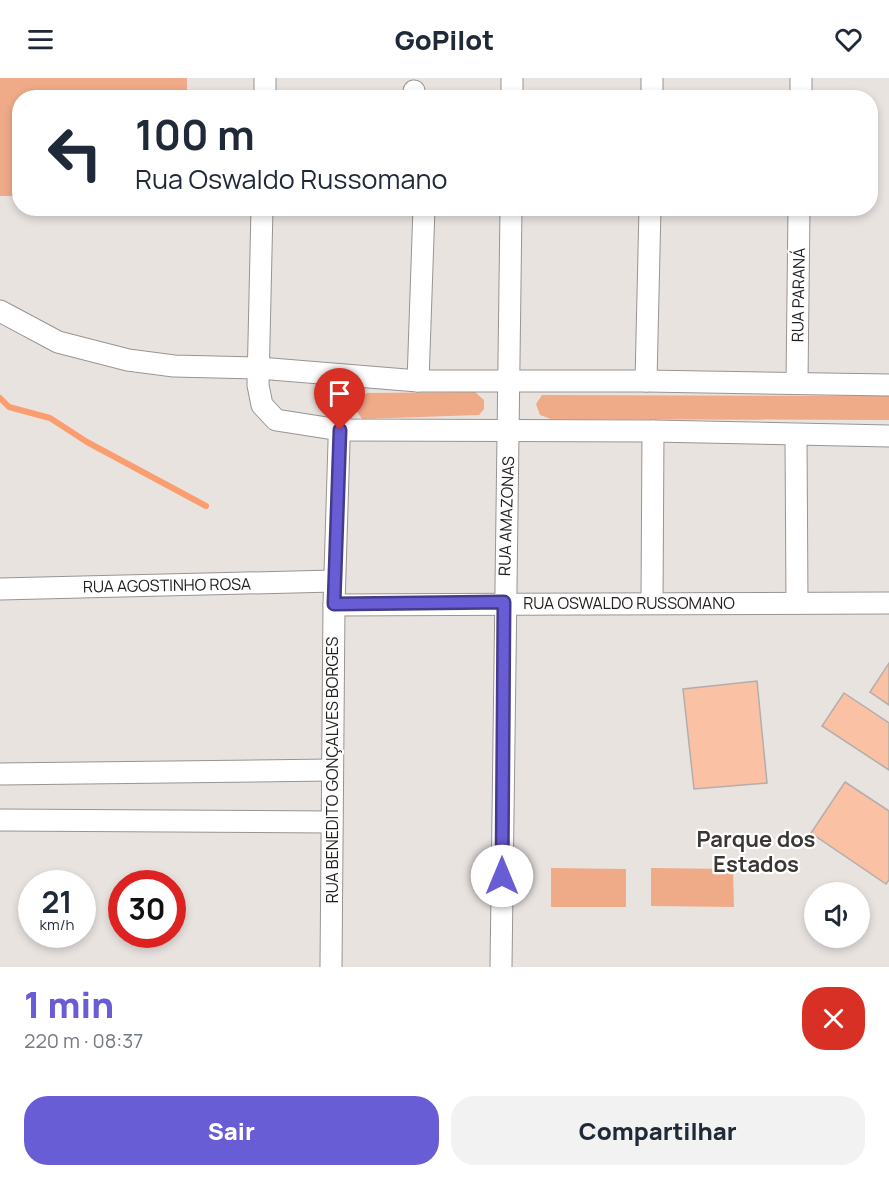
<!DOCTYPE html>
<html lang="pt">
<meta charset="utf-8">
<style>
body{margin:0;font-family:Manrope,sans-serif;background:#f2f2f3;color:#1f2937;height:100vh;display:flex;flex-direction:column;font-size:22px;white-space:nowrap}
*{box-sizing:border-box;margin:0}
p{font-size:20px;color:#747a83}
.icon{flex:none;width:33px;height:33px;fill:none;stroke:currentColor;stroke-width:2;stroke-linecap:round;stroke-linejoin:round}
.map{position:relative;height:889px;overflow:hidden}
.side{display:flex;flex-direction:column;background:#fff;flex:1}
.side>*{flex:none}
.top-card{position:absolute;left:12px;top:12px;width:866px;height:126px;border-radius:24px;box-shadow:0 3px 9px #0003;background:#fff;color:#1f2937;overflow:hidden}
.controls{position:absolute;left:804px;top:804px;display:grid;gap:12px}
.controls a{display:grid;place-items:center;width:66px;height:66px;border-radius:50%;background:#fff;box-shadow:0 3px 9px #0003;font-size:30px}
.speed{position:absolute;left:18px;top:792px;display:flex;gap:12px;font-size:30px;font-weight:700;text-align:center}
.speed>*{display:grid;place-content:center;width:78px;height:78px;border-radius:50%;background:#fff;box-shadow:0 3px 9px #0003;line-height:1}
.speed small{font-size:15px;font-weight:400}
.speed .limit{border:9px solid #d22;background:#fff;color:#111}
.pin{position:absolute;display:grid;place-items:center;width:51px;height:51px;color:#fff;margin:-62px -26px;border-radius:50% 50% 50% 0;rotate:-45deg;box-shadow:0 0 6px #0007}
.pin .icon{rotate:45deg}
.me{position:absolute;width:66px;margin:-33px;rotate:0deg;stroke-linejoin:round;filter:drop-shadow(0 0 4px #0008)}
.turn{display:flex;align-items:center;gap:21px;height:126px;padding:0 24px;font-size:27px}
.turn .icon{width:78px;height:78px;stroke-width:2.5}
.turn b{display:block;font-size:42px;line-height:51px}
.round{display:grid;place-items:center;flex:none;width:63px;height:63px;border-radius:24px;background:#f2f2f3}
.overview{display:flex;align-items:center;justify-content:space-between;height:102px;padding:0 24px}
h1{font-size:36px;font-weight:800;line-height:45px;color:#695dd6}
.cta{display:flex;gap:12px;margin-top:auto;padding:12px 24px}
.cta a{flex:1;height:69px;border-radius:24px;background:#695dd6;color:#fff;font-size:24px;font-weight:800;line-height:69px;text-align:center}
.cta a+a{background:#f2f2f3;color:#1f2937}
header{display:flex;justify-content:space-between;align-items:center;height:78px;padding:0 24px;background:#fff;font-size:27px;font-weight:800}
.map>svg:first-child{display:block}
.green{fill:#efaa88}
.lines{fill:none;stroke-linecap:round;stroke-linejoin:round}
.stream{stroke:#fa9e6f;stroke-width:6}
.building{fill:#fac1a5;stroke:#b3aeab;stroke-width:1.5}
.minor-casing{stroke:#999492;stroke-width:23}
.minor{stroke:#fff;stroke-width:21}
.route-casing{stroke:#443c8b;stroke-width:15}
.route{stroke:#695dd6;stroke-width:10}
.labels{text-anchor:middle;stroke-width:4.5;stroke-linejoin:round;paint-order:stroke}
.street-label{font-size:16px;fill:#22201f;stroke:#fff}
.district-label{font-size:22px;font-weight:bold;fill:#3b3634;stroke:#fff}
</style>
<header><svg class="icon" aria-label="menu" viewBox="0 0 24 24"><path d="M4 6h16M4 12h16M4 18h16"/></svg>GoPilot<svg class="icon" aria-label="heart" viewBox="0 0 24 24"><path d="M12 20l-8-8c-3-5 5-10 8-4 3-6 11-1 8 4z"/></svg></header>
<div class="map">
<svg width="889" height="889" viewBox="0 0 889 889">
<rect width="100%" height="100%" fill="#e9e3e0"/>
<g class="green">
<polygon points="0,0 187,0 187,19 20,20 19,118 0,118"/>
<polygon points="475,314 484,322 484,331 479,337 362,341 356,332 356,322 367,315"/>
<polygon points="542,317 889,318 889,342 551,341 540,337 536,326"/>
<polygon points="551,790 626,791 626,829 551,829"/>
<polygon points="651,790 733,791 734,829 651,828"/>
</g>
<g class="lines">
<polyline class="stream" points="0,320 9,329 50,340 87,364 206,428"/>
</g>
<g class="building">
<polygon points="889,585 889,627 870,614"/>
<polygon points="757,603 767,705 694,711 683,611"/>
<polygon points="844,615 889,645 889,692 822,648"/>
<polygon points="845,704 889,733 889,802 886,806 811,755"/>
</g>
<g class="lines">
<g class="minor-casing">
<g id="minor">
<polyline points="414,13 415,20"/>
<polyline points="265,20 265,0"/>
<polyline points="512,20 512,0"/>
<polyline points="652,20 652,0"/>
<polyline points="801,20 801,0"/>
<polyline points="262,130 258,307 262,327 276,342 340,352 653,353 889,358"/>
<polyline points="0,233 58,264 128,282 174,288 259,290 418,303 646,303 889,307"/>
<polyline points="418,303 424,130"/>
<polyline points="646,303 650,130"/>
<polyline points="797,304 799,130"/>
<polyline points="796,358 797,525"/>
<polyline points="0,511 334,503"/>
<polyline points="652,525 653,353"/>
<polyline points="334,527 889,525"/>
<polyline points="0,696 331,692"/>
<polyline points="0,742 331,744"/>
<polyline points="331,889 334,527 341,299"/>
<polyline points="501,889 511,130"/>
</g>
</g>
<use href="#minor" class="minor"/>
</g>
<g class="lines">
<g class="route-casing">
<polyline id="route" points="340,352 334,526 504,524 502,798"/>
</g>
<use href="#route" class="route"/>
</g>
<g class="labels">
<g class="street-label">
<text transform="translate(798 217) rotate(-89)" y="6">RUA PARANÁ</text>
<text transform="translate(506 438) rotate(-88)" y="6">RUA AMAZONAS</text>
<text transform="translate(167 507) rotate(-1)" y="6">RUA AGOSTINHO ROSA</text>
<text x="629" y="531">RUA OSWALDO RUSSOMANO</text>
<text transform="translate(332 692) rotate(-90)" y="6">RUA BENEDITO GONÇALVES BORGES</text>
</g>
<g class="district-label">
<text x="756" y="769">Parque dos<tspan x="756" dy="25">Estados</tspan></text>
</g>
</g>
</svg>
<div class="controls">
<a><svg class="icon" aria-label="sound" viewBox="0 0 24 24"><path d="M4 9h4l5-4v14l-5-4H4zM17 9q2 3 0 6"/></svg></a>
</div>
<div class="speed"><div>21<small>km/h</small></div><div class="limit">30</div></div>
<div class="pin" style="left:340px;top:352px;background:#d93025"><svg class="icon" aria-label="arrive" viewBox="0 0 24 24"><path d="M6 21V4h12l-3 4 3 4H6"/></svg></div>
<svg class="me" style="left:502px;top:798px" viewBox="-20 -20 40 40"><circle r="19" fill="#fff"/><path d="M0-13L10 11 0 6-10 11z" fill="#695dd6"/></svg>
<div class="top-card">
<div class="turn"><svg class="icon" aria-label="left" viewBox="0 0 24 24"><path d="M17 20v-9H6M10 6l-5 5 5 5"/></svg><div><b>100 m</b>Rua Oswaldo Russomano</div></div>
</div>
</div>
<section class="side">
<div class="overview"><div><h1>1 min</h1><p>220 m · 08:37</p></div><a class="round" style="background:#d93025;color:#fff"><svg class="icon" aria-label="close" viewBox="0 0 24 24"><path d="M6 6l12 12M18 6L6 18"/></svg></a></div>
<div class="cta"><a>Sair</a><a>Compartilhar</a></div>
</section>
